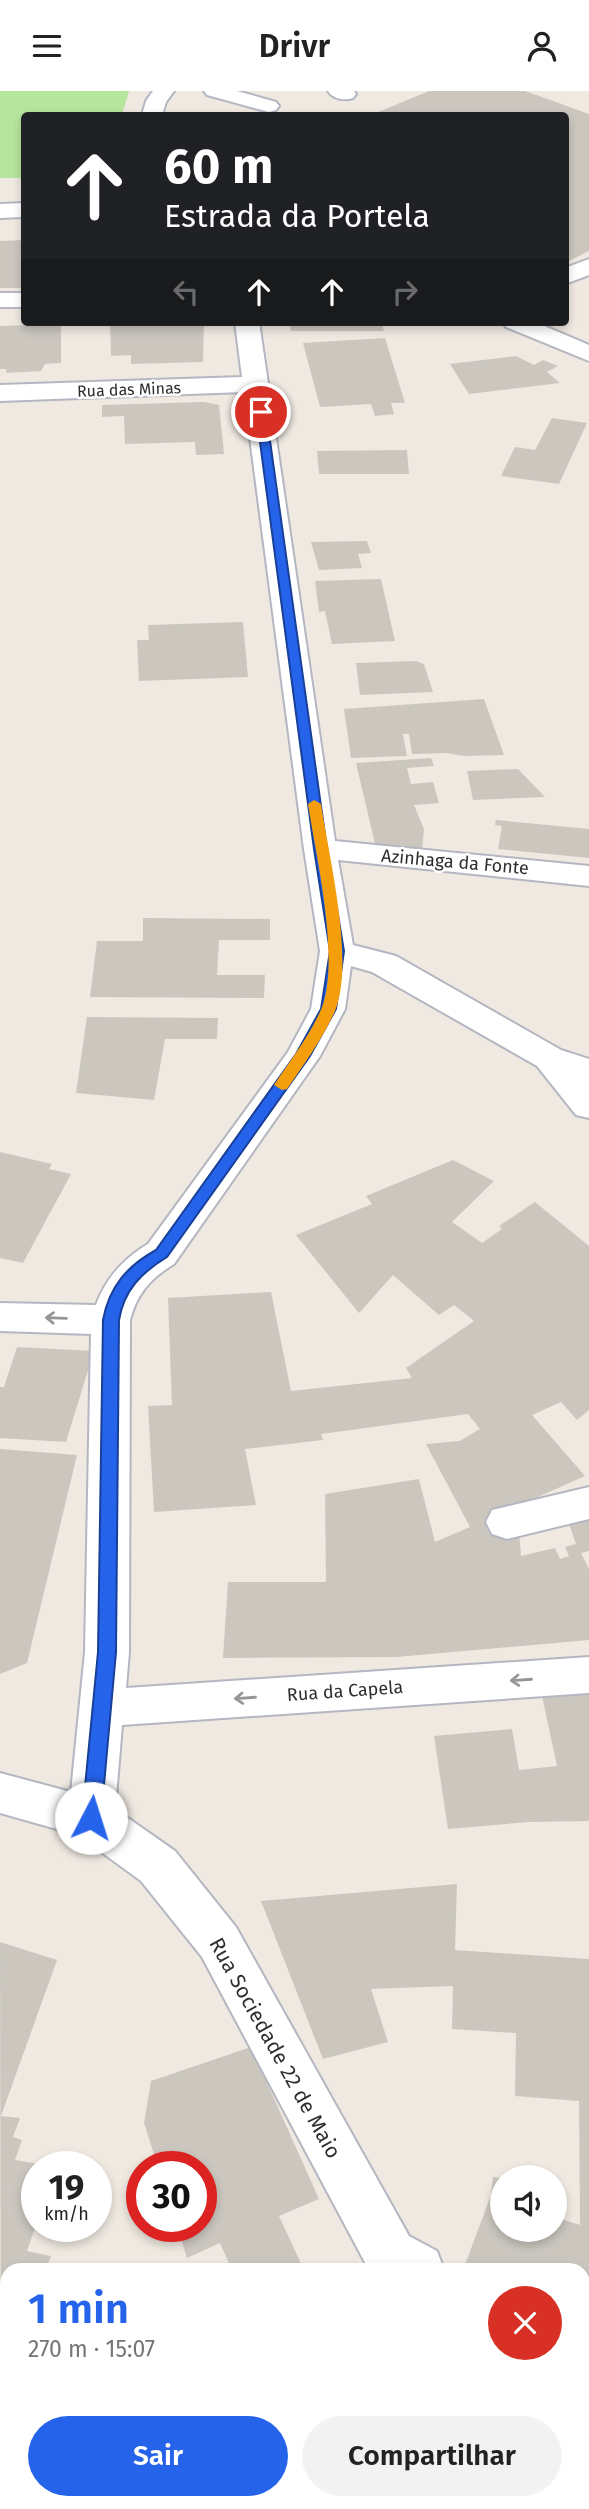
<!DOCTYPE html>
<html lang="pt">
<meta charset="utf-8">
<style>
body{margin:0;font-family:"Fira Sans",sans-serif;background:#f2f2f2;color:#222;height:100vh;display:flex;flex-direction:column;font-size:26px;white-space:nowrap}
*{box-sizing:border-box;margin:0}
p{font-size:23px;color:#767676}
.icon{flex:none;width:38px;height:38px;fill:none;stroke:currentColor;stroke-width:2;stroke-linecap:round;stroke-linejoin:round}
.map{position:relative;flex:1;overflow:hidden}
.panel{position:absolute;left:0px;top:2172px;width:590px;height:247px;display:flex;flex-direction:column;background:#fff;border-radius:21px 21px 0 0;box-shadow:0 4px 10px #0003}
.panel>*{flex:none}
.guide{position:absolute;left:21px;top:21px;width:548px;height:214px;border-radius:7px;box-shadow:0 4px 10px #0003;background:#202124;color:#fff;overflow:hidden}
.controls{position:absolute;left:490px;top:2074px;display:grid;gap:14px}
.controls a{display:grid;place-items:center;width:77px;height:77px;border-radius:50%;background:#fff;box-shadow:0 4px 10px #0003;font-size:35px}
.speed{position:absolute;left:21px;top:2060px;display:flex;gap:14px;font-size:35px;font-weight:700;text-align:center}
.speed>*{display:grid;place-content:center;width:91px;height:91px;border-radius:50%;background:#fff;box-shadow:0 4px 10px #0003;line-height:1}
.speed small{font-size:18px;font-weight:400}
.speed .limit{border:10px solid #d22;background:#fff;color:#111}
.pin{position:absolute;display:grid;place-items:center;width:60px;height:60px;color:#fff;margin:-30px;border:4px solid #fff;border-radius:50%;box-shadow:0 2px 7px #0007}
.me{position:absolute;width:77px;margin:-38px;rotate:5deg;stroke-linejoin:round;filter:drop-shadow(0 0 5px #0008)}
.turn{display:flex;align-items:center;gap:24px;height:147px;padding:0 28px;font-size:32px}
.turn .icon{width:91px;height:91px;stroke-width:2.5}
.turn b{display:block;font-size:49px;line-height:60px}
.lanes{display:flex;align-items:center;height:66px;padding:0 28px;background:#0003;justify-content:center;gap:35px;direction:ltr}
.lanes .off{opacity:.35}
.round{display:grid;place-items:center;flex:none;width:74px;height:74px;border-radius:37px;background:#f2f2f2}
.overview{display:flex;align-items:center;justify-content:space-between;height:119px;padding:0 28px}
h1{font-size:42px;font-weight:600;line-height:52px;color:#2563eb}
.primary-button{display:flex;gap:14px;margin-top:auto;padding:14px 28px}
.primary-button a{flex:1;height:80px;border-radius:42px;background:#2563eb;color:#fff;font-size:28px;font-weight:600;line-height:80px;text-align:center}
.primary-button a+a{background:#f2f2f2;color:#222}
header{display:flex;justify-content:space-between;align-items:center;height:91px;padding:0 28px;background:#fff;font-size:32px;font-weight:600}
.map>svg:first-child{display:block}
.green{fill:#b6e59e}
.building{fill:#cbc7bf}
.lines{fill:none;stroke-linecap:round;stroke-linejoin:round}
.minor-casing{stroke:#b4b7c1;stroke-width:4}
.minor{fill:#fff;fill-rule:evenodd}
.oneway{stroke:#969696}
.route{fill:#2563eb;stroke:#184099;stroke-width:2}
.slow{fill:#f59e0b}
.labels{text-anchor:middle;stroke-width:5;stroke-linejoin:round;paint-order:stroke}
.far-street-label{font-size:16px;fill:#2e2e2e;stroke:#fff}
.street-label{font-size:18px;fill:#2e2e2e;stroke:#fff}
.near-street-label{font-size:21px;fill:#2e2e2e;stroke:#fff}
</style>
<header><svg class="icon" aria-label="menu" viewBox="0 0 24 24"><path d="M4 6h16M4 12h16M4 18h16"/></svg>Drivr<svg class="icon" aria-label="person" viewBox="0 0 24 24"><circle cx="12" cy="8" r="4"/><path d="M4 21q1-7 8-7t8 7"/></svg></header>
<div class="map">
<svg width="589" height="2418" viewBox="0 0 589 2418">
<rect width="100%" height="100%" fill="#efe9e1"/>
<polygon class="green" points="0,0 129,0 122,24 24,24 24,87 0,87"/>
<g class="building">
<polygon points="429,0 525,0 589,23 589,160 565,172 565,24 371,24"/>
<polygon points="24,149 24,197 0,197 0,150"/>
<polygon points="110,231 204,231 203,271 131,273 131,264 111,265"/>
<polygon points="289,231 381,231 384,240 291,240"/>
<polygon points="61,233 61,272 45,273 41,280 7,282 6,278 0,278 0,235"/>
<polygon points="385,247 405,312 391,312 394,323 375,325 371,313 320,316 303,252"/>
<polygon points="516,265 534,274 543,269 558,275 547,281 560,292 469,303 450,273"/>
<polygon points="204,311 219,314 224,363 196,364 195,351 125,353 124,325 102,326 102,314"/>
<polygon points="552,327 587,332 559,393 501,385 515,356 535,359"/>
<polygon points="407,359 409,383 319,383 317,360"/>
<polygon points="367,450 371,462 358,463 362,477 319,479 311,451"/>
<polygon points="381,488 395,550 332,553 325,520 319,521 315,490"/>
<polygon points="243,531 248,586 139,590 137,549 149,549 148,534"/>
<polygon points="416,570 424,573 433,601 360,604 356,572"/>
<polygon points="484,608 504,664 464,665 447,662 412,663 409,643 403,643 407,665 351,667 344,618"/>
<polygon points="431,667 434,675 407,677 411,693 433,691 439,712 414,714 424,738 422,760 376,757 356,672"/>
<polygon points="518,678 545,706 473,709 467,680"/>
<polygon points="496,729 589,738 589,767 498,758 502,735 495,734"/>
<polygon points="143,827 270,828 270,849 219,849 217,884 265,884 264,907 90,906 97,850 143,850"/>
<polygon points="87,926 218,927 217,948 165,948 154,1009 76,1002"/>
<polygon points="0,1061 52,1073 49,1078 71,1083 23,1172 0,1167"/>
<polygon points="453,1069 494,1090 452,1131 482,1152 502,1138 499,1135 535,1111 589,1155 589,1319 577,1329 561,1311 532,1324 585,1385 488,1428 519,1441 521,1465 555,1457 560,1468 569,1465 565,1456 576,1453 568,1430 589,1425 589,1460 581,1462 589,1478 589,1549 396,1566 223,1567 228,1491 326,1491 325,1403 419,1388 435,1451 470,1436 426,1353 460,1350 480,1338 468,1323 321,1343 323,1349 245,1358 256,1414 154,1421 148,1315 172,1314 168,1207 271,1201 291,1300 412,1287 406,1277 474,1230 454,1214 439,1224 393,1184 359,1222 296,1144 372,1113 366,1105"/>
<polygon points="17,1256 94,1260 66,1351 0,1347 0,1296 4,1296"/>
<polygon points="0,1358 77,1364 27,1572 0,1583"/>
<polygon points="589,1601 589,1730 529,1731 448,1738 434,1645 512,1638 519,1679 557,1675 542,1605"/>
<polygon points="457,1793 455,1859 589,1868 589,2235 583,2233 583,2179 463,2179 491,2104 493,2086 502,2087 502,2138 555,2138 555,2126 580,2134 579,2010 515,2005 516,1942 452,1938 453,1895 371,1898 388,1951 323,1968 261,1810"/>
<polygon points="0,1851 57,1869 1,2025 20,2027 13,2046 22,2049 15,2069 44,2074 37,2076 37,2131 27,2160 51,2165 46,2179 7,2179 7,2305 1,2326"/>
<polygon points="251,1956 319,2108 279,2125 304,2179 232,2179 220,2152 187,2167 177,2135 201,2135 201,2076 158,2076 144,2032 151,1990"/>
<polygon points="310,2412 546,2412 546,2418 306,2418"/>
</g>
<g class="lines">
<g class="minor-casing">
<g id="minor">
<polygon points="153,0 174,0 166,11 162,24 142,24 146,10"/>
<polygon points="204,0 237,0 276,11 279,15 276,19 269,21 207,4"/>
<path d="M 328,0 L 354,0 L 356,3 L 353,7 C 344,10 333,8 328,0 Z"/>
<polygon points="24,112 24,126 0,127 0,113"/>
<polygon points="589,168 589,184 565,193 565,177"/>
<rect x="0" y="202" width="24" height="14"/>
<path d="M 235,231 L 259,231 L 335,750 L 589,775 L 589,795 L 338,769 L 353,854 L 396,865 L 561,959 L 589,968 L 589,1027 L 576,1024 L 537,975 L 372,881 L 351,875 L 345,918 L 320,965 L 174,1173 C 151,1187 137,1202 130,1229 L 129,1561 L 126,1597 L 589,1566 L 589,1602 L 122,1634 L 115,1718 L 175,1760 L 236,1836 L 409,2145 L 437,2160 L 444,2179 L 369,2179 L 202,1866 L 141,1790 L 78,1744 L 0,1722 L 0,1682 L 71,1701 L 85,1561 L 91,1243 L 0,1240 L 0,1212 L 96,1214 C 106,1187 123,1168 148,1153 L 288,961 L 311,918 L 320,860 L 304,758 L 244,301 L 0,310 L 0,294 L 242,286 Z"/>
<polygon points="502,231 535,231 589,254 589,270 506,236"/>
<polygon points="589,1396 589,1428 507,1448 492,1443 486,1431 492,1419"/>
<polygon points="583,2232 589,2234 589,2288 583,2286"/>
</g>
</g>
<use href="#minor" class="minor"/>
</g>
<defs><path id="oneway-shaft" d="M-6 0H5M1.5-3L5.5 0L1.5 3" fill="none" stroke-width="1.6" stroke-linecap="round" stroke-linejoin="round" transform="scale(1.75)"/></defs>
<g class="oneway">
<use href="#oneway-shaft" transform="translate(56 1227) rotate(-178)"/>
<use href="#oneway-shaft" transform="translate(521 1589) rotate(176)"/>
<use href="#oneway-shaft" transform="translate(245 1607) rotate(176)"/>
</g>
<path class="route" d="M 261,317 L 266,321 L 327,758 L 344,860 L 336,918 L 310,965 L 167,1166 C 141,1182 124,1199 119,1229 L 116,1561 L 101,1727 L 98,1733 L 91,1735 L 85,1733 L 82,1727 L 98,1561 L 103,1229 C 109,1196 127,1175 156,1159 L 296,963 L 321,918 L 330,860 L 314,758 L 256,321 Z"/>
<path class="slow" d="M 314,709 L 321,713 C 329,767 355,870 335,920 C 323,947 304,973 287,998 L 282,999 L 274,994 C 290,970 308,947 320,921 C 342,874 316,765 308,713 Z"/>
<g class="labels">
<g class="far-street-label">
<text transform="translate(129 298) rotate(-2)" y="6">Rua das Minas</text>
</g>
<g class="street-label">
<text transform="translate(455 771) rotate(5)" y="6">Azinhaga da Fonte</text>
<text transform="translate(345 1600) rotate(-4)" y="6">Rua da Capela</text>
</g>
<g class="near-street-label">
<text transform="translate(275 1957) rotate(61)" y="7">Rua Sociedade 22 de Maio</text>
</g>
</g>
</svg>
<div class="controls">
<a><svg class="icon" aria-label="sound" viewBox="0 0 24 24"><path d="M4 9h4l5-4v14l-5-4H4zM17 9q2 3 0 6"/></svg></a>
</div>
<div class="speed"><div>19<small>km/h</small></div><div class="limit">30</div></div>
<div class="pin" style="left:261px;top:321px;background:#d93025"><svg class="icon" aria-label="arrive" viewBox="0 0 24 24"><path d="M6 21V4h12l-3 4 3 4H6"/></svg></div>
<svg class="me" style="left:91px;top:1727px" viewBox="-20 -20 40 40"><circle r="19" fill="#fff"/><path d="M0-13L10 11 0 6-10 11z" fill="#2563eb"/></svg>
<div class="guide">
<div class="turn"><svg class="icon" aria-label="ahead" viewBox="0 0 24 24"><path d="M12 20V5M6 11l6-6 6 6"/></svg><div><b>60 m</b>Estrada da Portela</div></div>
<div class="lanes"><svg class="icon off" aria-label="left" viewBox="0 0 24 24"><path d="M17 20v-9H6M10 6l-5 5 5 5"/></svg><svg class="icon" aria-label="ahead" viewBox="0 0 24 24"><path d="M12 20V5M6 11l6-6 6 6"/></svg><svg class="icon" aria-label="ahead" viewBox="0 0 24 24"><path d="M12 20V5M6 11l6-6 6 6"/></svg><svg class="icon off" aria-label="right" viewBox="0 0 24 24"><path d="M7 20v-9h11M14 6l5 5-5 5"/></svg></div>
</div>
<section class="panel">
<div class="overview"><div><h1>1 min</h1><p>270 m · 15:07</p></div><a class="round" style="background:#d93025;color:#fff"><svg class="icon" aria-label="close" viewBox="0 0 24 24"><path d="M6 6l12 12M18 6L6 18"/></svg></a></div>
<div class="primary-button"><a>Sair</a><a>Compartilhar</a></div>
</section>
</div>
